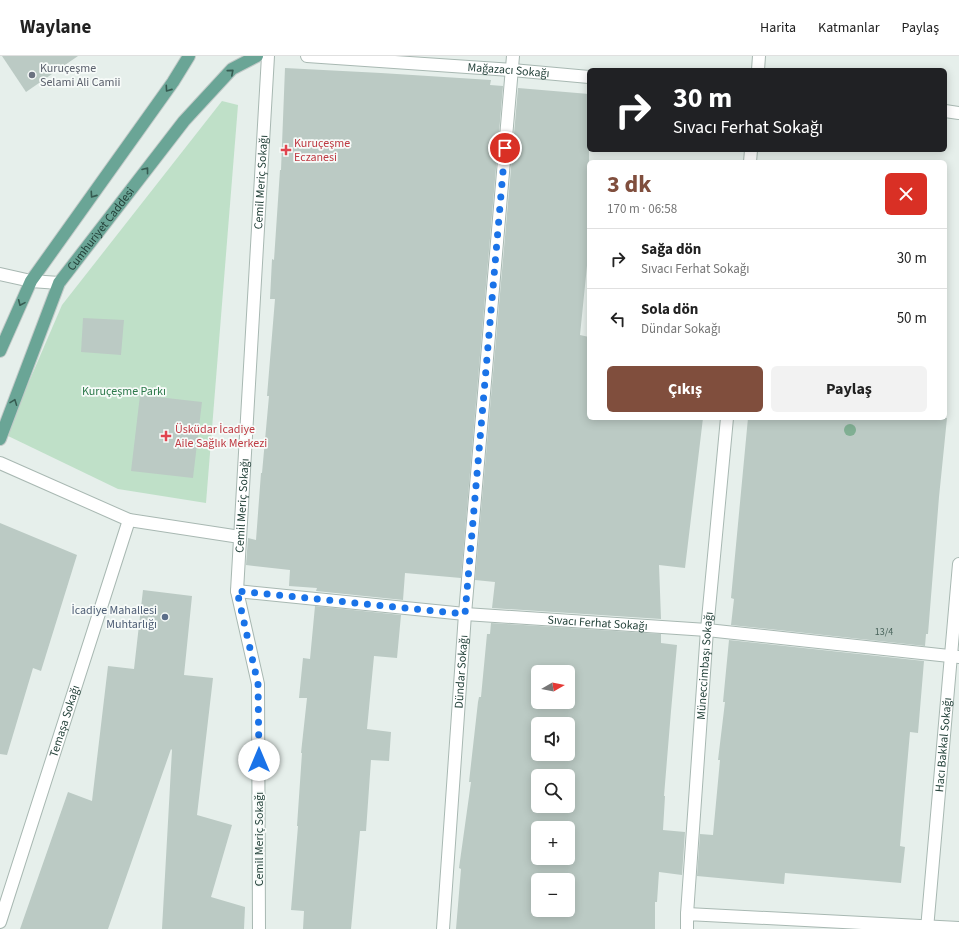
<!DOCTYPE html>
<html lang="tr">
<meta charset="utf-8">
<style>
body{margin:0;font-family:"Source Sans 3",sans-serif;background:#f2f2f2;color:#222;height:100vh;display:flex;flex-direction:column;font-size:15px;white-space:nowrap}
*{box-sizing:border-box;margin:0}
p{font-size:13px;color:#767676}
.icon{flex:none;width:22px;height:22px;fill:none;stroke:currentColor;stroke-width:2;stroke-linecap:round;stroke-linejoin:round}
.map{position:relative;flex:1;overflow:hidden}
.sheet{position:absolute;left:587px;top:104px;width:360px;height:260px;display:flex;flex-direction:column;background:#fff;border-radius:6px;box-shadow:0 2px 10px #0003}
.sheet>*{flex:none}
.guide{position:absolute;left:587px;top:12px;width:360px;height:84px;border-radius:6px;box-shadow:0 2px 10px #0003;background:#202124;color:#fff;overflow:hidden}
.needle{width:26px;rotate:81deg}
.buttons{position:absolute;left:531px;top:609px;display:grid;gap:8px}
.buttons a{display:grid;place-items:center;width:44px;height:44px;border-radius:6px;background:#fff;box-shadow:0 2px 10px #0003;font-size:20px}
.pin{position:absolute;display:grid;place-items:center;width:34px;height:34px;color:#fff;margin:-17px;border:2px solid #fff;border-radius:50%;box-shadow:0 1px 4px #0007}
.me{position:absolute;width:44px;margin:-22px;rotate:0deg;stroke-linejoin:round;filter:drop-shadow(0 0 3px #0008)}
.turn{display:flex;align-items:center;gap:14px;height:84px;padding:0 20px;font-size:18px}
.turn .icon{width:52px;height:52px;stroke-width:2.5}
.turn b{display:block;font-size:28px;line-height:34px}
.round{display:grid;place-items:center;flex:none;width:42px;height:42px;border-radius:6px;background:#f2f2f2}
.overview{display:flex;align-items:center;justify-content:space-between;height:68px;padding:0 20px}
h1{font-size:24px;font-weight:700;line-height:30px;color:#804e3d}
.button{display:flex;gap:8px;margin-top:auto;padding:8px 20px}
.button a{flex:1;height:46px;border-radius:6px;background:#804e3d;color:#fff;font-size:16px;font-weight:700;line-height:46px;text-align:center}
.button a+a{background:#f2f2f2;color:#222}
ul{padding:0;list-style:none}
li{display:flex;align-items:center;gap:12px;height:60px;padding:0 20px;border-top:1px solid #e0e0e0}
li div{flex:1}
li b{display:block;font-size:15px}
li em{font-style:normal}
header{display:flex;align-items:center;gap:24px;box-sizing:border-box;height:56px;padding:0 20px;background:#fff;border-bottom:1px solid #e0e0e0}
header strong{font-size:19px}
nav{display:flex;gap:22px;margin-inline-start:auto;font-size:14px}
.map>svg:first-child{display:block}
.green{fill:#bfe0c8}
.building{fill:#bbcac4;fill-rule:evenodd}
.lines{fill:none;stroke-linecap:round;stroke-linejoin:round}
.minor-casing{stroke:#a8b8b2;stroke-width:14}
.tertiary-casing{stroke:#a8b8b2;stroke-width:14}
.primary-casing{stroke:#c2cac8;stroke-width:14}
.minor{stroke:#fff;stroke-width:12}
.tertiary{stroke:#fff;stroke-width:12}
.primary{stroke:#6aa596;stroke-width:12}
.tree{fill:#80af93}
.oneway{stroke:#365b51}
.route{stroke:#1a73e8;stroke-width:7;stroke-dasharray:0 12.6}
.worship-dot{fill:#6b7280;stroke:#f7fbf9;stroke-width:1.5}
.health-dot{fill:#e0444e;stroke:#f7fbf9;stroke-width:1.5}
.service-dot{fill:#5c6f8a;stroke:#f7fbf9;stroke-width:1.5}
.labels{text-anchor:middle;stroke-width:3.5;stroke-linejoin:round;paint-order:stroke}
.number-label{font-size:10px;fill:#4a645c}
.worship-label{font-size:12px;fill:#5b616d;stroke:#f7fbf9;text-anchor:start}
.street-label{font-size:12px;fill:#24423a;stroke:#f7fbf9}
.health-label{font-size:12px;fill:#be3a42;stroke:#f7fbf9;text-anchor:start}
.park-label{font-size:12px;fill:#2d7a4b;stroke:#f7fbf9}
.service-label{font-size:12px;fill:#4e5e75;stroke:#f7fbf9;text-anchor:end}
</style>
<header>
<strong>Waylane</strong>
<nav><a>Harita</a><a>Katmanlar</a><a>Paylaş</a></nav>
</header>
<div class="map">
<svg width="959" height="873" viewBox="0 0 959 873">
<rect width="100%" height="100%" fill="#e6efeb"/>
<polygon class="green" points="222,45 238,49 206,447 118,433 6,379 62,249"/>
<g class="building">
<polygon points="2,0 78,0 26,36"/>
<polygon points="285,12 381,17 491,24 490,29 503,30 461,522 405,517 403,544 316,535 317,532 289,530 290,514 246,509 248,482 256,484 261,417 262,417 269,340 267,340 275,243 270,243 272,203 274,204 280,114 281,114"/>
<polygon points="518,32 589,38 589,190 580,279 589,281 589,362 703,362 685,512 659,509 661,563 492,552 495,526 475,524"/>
<polygon points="83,262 124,264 121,299 81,296"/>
<polygon points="140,339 202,346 193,422 131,415"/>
<polygon points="748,362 947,362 939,441 928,578 926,578 925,590 731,569 734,543 731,542"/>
<polygon points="0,467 77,499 41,615 33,612 7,699 0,698"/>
<polygon points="143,534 192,540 184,619 213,622 197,759 232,769 211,841 245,851 244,873 162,873 172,694 171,693 108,873 20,873 68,736 92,745 108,610 134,613"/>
<polygon points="315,550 401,559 397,602 374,600 367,673 391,676 389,705 371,704 366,775 360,775 351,873 303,873 304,855 291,854 298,770 297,770 302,697 301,697 307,642 299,642 303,602 310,603"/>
<path d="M 491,567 L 661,578 L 661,587 L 677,589 L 671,655 L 664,740 L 665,740 L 663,774 L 685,776 L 682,819 L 659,816 L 657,846 L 655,846 L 655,873 L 456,873 L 461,813 L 459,812 L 471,726 L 469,726 L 478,646 L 479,641 L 481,641 L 487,578 L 490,578 ZM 538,616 L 568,616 L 568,646 L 538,646 ZM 538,668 L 568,668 L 568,698 L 538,698 ZM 538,720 L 568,720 L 568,750 L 538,750 ZM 538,772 L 568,772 L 568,802 L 538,802 ZM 538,824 L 568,824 L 568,854 L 538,854 Z"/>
<polygon points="729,584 924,605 918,677 910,676 900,790 905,791 901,827 785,817 784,828 697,820 700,778 713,779 720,704 718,704 725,646 723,646"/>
</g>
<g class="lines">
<g class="minor-casing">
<g id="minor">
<path id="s1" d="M 307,0 L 512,14 L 589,21"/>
<polyline points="758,14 759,0"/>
<polyline points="945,55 959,57"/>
<polyline points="750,106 751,94"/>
<polyline points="0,218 31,225 59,227"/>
<polyline points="0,407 129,464 240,481"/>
<path id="s2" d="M 237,535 L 465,558 L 707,574 L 959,601"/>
<path id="s3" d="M 687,858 L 707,574 L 727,362"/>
<path id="s4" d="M 0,866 L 129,464"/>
<path id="s5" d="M 443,873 L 465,558 L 513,0"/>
<path id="s6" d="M 927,873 L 959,508"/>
</g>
</g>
<g class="tertiary-casing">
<g id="tertiary">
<path id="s7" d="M 259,873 L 258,628 L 237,535 L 268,0"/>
<polyline points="687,873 687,858 959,872"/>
</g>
</g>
<g class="primary-casing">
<g id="primary">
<polyline points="0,295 31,225 173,26 189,0"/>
<path id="s8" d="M 0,383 L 59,227 L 184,65 L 232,13 L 257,0"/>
</g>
</g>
<use href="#minor" class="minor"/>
<use href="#tertiary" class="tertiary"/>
<use href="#primary" class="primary"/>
</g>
<circle class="tree" cx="850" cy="374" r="6"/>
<defs><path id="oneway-chevron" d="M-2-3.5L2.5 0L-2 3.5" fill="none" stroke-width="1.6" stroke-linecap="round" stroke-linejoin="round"/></defs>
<g class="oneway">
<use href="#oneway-chevron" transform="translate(231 16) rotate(-41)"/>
<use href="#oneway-chevron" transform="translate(168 33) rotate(125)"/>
<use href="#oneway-chevron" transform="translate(146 114) rotate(-52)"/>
<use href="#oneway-chevron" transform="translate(93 139) rotate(125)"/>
<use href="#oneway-chevron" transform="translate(21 247) rotate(114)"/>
<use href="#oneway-chevron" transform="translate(14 346) rotate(-69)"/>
</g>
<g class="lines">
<polyline class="route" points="259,704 258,628 237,535 465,558 505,92"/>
</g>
<circle class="worship-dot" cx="32" cy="19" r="4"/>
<g class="health-dot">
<path d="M284 88h4v4h4v4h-4v4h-4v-4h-4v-4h4z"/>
<path d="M164 374h4v4h4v4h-4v4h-4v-4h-4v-4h4z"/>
</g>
<circle class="service-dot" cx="165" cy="561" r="4"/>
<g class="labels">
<g class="number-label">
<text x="884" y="579">13/4</text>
</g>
<g class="worship-label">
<text x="40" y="16">Kuruçeşme<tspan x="40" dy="14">Selami Ali Camii</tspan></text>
</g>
<g class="street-label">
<text dy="4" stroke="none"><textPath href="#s1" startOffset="202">Mağazacı Sokağı</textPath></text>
<text dy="4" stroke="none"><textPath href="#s7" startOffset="750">Cemil Meriç Sokağı</textPath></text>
<text dy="4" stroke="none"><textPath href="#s8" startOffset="235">Cumhuriyet Caddesi</textPath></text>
<text dy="4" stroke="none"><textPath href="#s7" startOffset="426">Cemil Meriç Sokağı</textPath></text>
<text dy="4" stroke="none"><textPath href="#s2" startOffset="362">Sıvacı Ferhat Sokağı</textPath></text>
<text dy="4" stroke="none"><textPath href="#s3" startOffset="249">Müneccimbaşı Sokağı</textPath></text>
<text dy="4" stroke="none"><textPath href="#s5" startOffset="258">Dündar Sokağı</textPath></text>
<text dy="4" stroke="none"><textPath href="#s4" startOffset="211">Temaşa Sokağı</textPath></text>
<text dy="4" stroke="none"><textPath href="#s6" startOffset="185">Hacı Bakkal Sokağı</textPath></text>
<text transform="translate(259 783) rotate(-90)" y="4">Cemil Meriç Sokağı</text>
</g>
<g class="health-label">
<text x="294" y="91">Kuruçeşme<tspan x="294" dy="14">Eczanesi</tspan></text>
<text x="175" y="377">Üsküdar İcadiye<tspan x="175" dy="14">Aile Sağlık Merkezi</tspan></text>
</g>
<g class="park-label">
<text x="124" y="339">Kuruçeşme Parkı</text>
</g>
<g class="service-label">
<text x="157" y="558">İcadiye Mahallesi<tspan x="157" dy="14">Muhtarlığı</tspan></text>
</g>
</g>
</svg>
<div class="buttons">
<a><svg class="needle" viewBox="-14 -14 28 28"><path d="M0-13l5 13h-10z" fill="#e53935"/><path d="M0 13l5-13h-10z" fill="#767676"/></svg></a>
<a><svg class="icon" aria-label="sound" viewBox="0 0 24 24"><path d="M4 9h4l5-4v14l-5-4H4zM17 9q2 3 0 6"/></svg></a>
<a><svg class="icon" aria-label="search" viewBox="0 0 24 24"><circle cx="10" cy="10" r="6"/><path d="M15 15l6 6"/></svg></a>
<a>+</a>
<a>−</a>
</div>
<div class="pin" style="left:505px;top:92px;background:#d93025"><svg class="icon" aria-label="arrive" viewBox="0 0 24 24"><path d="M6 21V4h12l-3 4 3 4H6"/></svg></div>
<svg class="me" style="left:259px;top:704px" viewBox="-20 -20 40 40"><circle r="19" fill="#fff"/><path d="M0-13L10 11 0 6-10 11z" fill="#1a73e8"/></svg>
<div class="guide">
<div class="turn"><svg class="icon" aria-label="right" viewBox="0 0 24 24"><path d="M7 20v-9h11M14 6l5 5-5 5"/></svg><div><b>30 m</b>Sıvacı Ferhat Sokağı</div></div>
</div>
<section class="sheet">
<div class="overview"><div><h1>3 dk</h1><p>170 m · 06:58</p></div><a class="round" style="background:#d93025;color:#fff"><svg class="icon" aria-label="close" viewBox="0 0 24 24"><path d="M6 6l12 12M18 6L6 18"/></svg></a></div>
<ul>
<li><svg class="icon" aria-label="right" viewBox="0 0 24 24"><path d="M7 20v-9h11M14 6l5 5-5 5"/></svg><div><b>Sağa dön</b><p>Sıvacı Ferhat Sokağı</p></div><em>30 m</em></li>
<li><svg class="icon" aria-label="left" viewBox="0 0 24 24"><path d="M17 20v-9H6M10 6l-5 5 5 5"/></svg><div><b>Sola dön</b><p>Dündar Sokağı</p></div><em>50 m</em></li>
</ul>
<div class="button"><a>Çıkış</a><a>Paylaş</a></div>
</section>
</div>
